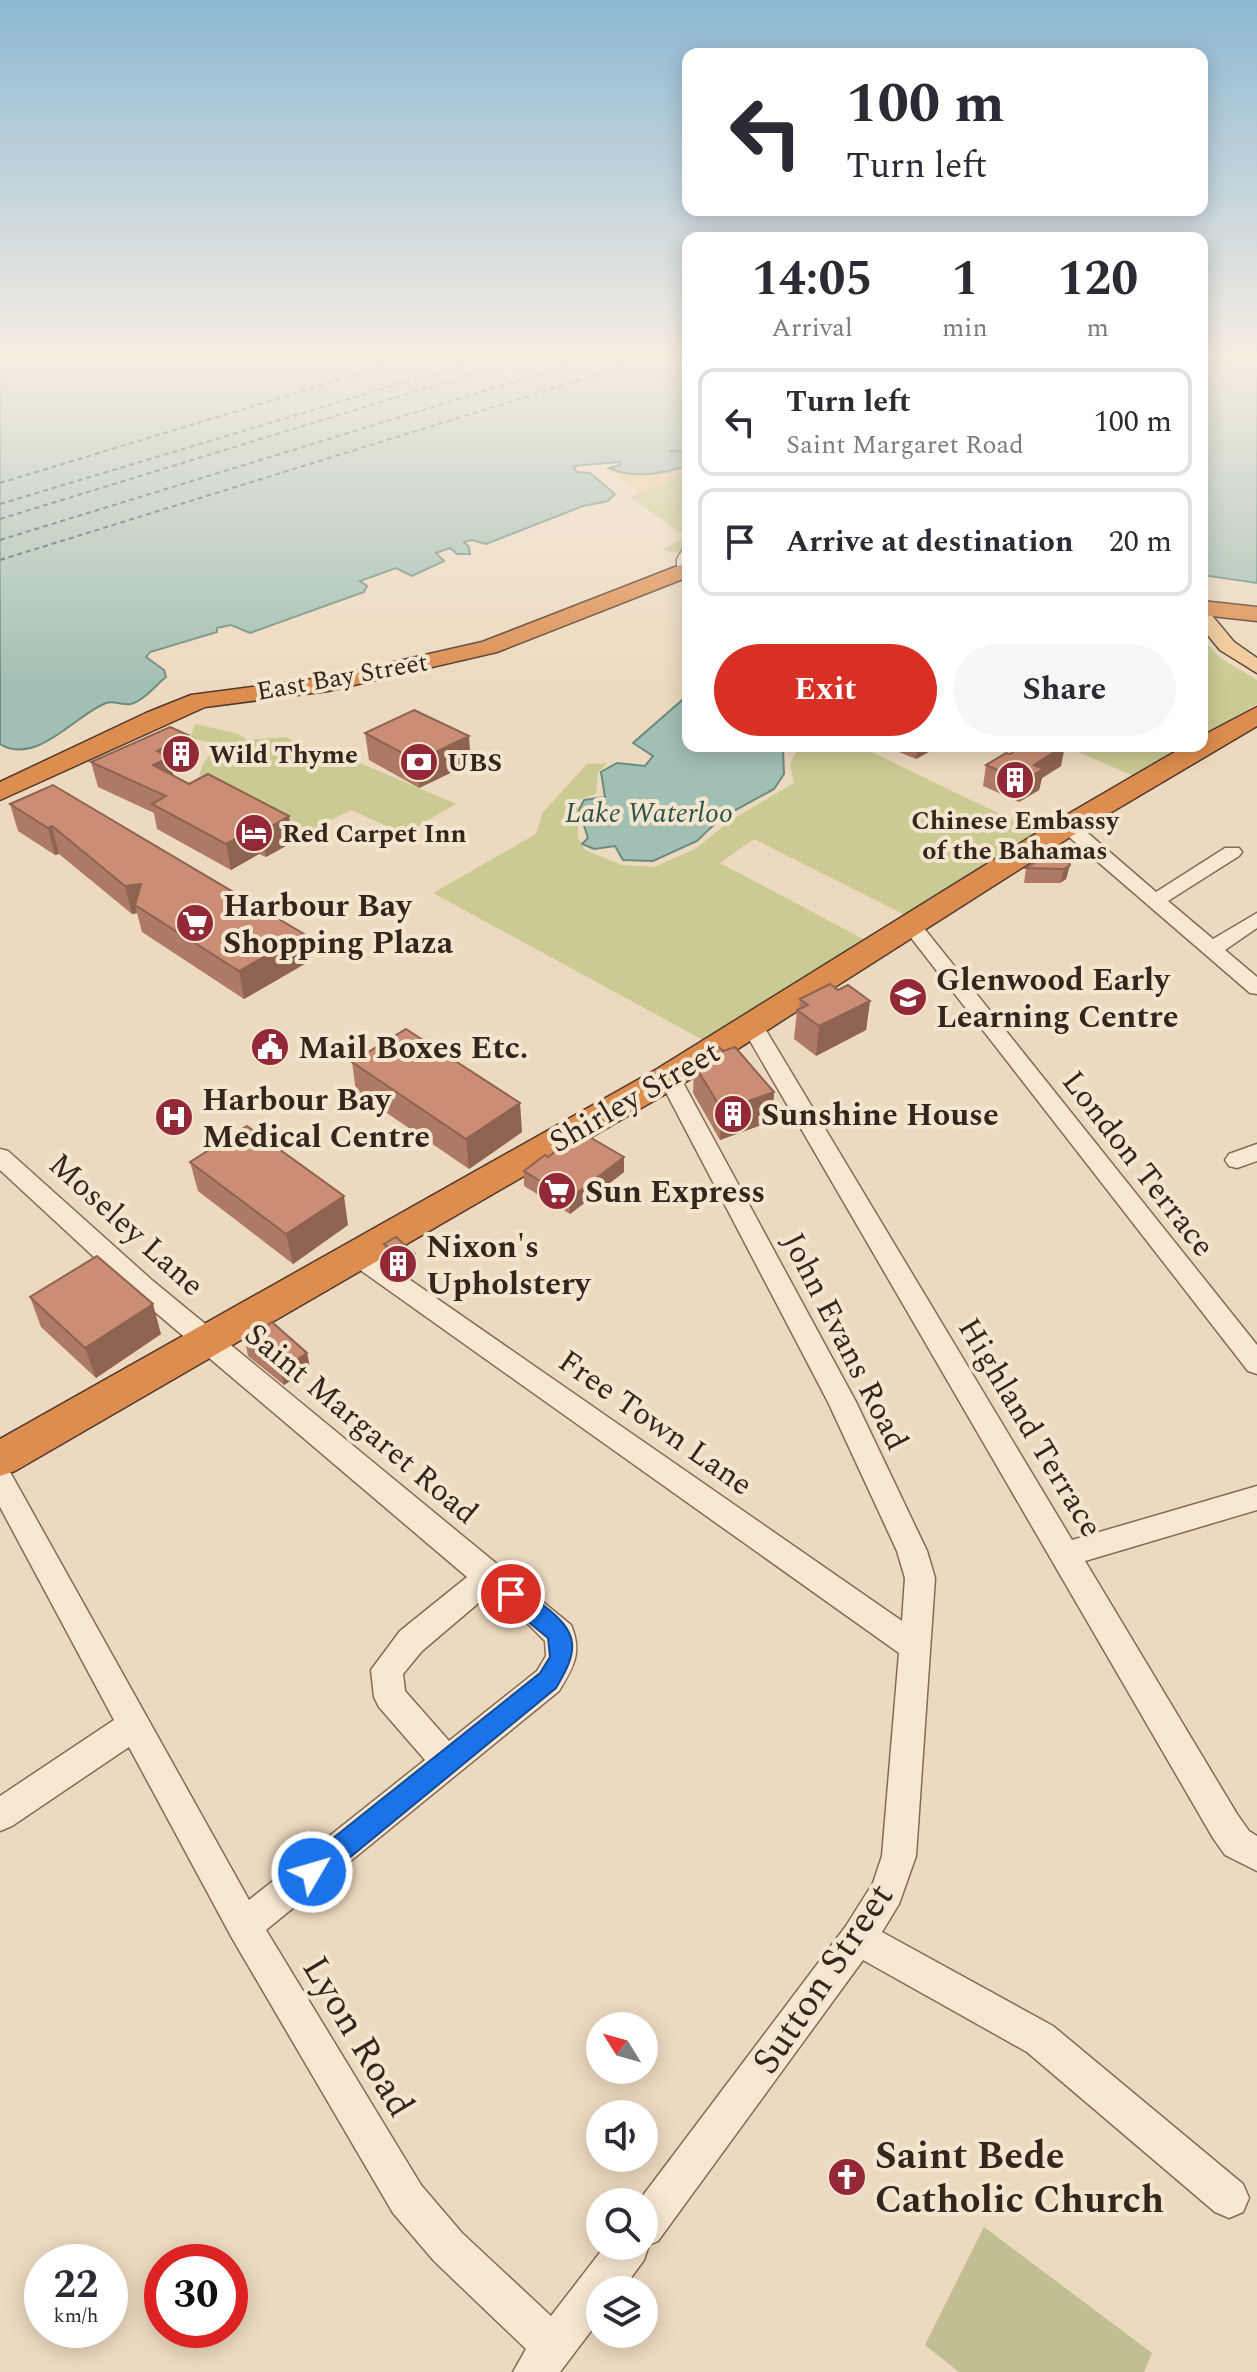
<!DOCTYPE html>
<style>
body{margin:0;font-family:Spectral,serif;background:#f7f7f7;color:#2b2b33;height:100vh;display:flex;flex-direction:column;font-size:30px;white-space:nowrap}
*{box-sizing:border-box;margin:0}
p{font-size:26px;color:#7c7c81}
.icon{flex:none;width:44px;height:44px;fill:none;stroke:currentColor;stroke-width:2;stroke-linecap:round;stroke-linejoin:round}
.map{position:relative;flex:1;overflow:hidden}
.sheet{position:absolute;left:682px;top:232px;width:526px;height:520px;display:flex;flex-direction:column;background:#fff;border-radius:16px;box-shadow:0 4px 20px #0003}
.sheet>*{flex:none}
.hud{position:absolute;left:682px;top:48px;width:526px;height:168px;border-radius:16px;box-shadow:0 4px 20px #0003;background:#fff;color:#2b2b33;overflow:hidden}
.needle{width:52px;rotate:307deg}
.controls{position:absolute;left:586px;top:2012px;display:grid;gap:16px}
.controls a{display:grid;place-items:center;width:72px;height:72px;border-radius:50%;background:#fff;box-shadow:0 4px 20px #0003;font-size:40px}
.speed{position:absolute;left:24px;top:2244px;display:flex;gap:16px;font-size:40px;font-weight:700;text-align:center}
.speed>*{display:grid;place-content:center;width:104px;height:104px;border-radius:50%;background:#fff;box-shadow:0 4px 20px #0003;line-height:1}
.speed small{font-size:20px;font-weight:400}
.speed .limit{border:12px solid #d22;background:#fff;color:#111}
.pin{position:absolute;display:grid;place-items:center;width:68px;height:68px;color:#fff;margin:-34px;border:4px solid #fff;border-radius:50%;box-shadow:0 2px 8px #0007}
.me{position:absolute;width:88px;margin:-44px;rotate:52deg;stroke-linejoin:round;filter:drop-shadow(0 0 6px #0008)}
.turn{display:flex;align-items:center;gap:28px;height:168px;padding:0 32px;font-size:36px}
.turn .icon{width:104px;height:104px;stroke-width:2.5}
.turn b{display:block;font-size:56px;line-height:68px}
.eta{display:flex;justify-content:space-evenly;align-items:center;height:136px;text-align:center}
.eta b{font-size:48px;font-weight:700;line-height:56px}
.action{display:flex;gap:16px;margin-top:auto;padding:16px 32px}
.action a{flex:1;height:92px;border-radius:48px;background:#d93025;color:#fff;font-size:32px;font-weight:700;line-height:92px;text-align:center}
.action a+a{background:#f7f7f7;color:#2b2b33}
ul{padding:0;list-style:none}
li{display:flex;align-items:center;gap:24px;height:108px;margin:0 16px 12px;padding:0 16px;border:4px solid #e1e1e2;border-radius:16px}
li div{flex:1}
li b{display:block;font-size:30px}
li em{font-style:normal}
.map>svg:first-child{display:block}
.green{fill:#caca93}
.sand{fill:#e9cb9c}
.cemetery{fill:#bfbf93}
.water{fill:#a2bfb3;stroke:#6a8c7f;stroke-width:2}
.lines{fill:none;stroke-linecap:round;stroke-linejoin:round}
.ferry{stroke:#2b544d;stroke-width:2;stroke-dasharray:5 4;stroke-linecap:butt}
.minor-casing{stroke:#856a58;stroke-width:3}
.major-casing{stroke:#52392c;stroke-width:3}
.highway-casing{stroke:#52392c;stroke-width:3}
.minor{fill:#f8e8d2;fill-rule:evenodd}
.major{fill:#f1c996;fill-rule:evenodd}
.highway{fill:#dc8d4f;fill-rule:evenodd}
.wall{fill:#af7a65}
.shaded-wall{fill:#8e6352}
.building{fill:#cb8e75;stroke:#8e6352;stroke-width:2}
.route{fill:#1a73e8;stroke:#114b97;stroke-width:2}
.labels{text-anchor:middle;stroke-width:8;stroke-linejoin:round;paint-order:stroke}
.far-street-label{font-size:26px;fill:#35251c;stroke:#f4e5ce}
.far-poi-label{font-size:26px;font-weight:bold;fill:#35251c;stroke:#f4e5ce;text-anchor:start}
.far-water-label{font-size:28px;font-style:italic;fill:#2b544d;stroke:#f4e5ce}
.poi-label{font-size:32px;font-weight:bold;fill:#35251c;stroke:#f4e5ce;text-anchor:start}
.street-label{font-size:32px;fill:#35251c;stroke:#f4e5ce}
.near-street-label{font-size:38px;fill:#35251c;stroke:#f4e5ce}
.near-poi-label{font-size:38px;font-weight:bold;fill:#35251c;stroke:#f4e5ce;text-anchor:start}
</style>
<div class="map">
<svg width="1257" height="2372" viewBox="0 0 1257 2372">
<rect width="100%" height="100%" fill="#edd9bf"/>
<g class="green">
<polygon points="688,472 688,555 663,550 685,536 630,497"/>
<polygon points="1202,638 1219,657 1257,680 1257,704 1202,736"/>
<polygon points="195,724 239,734 247,740 286,737 328,759 336,755 353,760 456,804 404,834 351,810 297,838 196,788 202,766 216,744 190,738"/>
<polygon points="799,746 859,746 1039,833 909,917 754,839 720,863 869,942 703,1040 433,893 536,834 543,812 587,764 607,763 598,773 596,794 578,800 578,837 585,850 622,865 654,867 695,849 730,821 794,783 790,764"/>
<polygon points="1064,746 1185,746 1134,776"/>
</g>
<polygon class="sand" points="688,458 688,472 640,493 606,469"/>
<polygon class="cemetery" points="984,2227 1152,2353 1144,2372 959,2372 925,2345"/>
<g class="water">
<path d="M 0,356 L 688,356 L 688,450 L 669,451 L 688,453 L 688,465 C 665,474 632,479 609,468 L 620,465 L 620,462 L 573,466 L 577,472 L 590,473 L 615,494 L 608,501 L 583,506 L 486,544 L 472,540 L 464,542 L 469,547 L 470,554 L 457,554 L 450,548 L 436,553 L 444,561 L 412,576 L 396,568 L 360,581 L 367,586 L 364,592 L 250,633 L 231,625 L 217,628 L 217,632 L 150,652 L 146,657 L 164,670 L 166,677 C 155,686 144,700 131,704 C 122,706 115,700 106,703 C 75,715 37,766 0,744 Z"/>
<polygon points="1202,356 1257,356 1257,583 1202,575"/>
<polygon points="688,695 688,746 787,746 783,749 784,774 774,789 721,818 697,841 653,861 623,860 615,846 594,849 582,844 588,838 579,810 584,800 605,797 601,772 617,763 645,766 653,756 633,743"/>
</g>
<g class="lines">
<g class="ferry">
<polyline points="0,483 418,356"/>
<polyline points="0,504 493,356"/>
<polyline points="0,519 531,356"/>
<polyline points="0,540 599,356"/>
<polyline points="0,560 658,356"/>
</g>
<g class="minor-casing">
<g id="minor">
<polygon points="688,548 688,574 684,575 677,571 677,559 683,549"/>
<polygon points="1068,820 1075,822 1156,892 1225,848 1239,848 1242,852 1239,856 1168,901 1213,939 1257,913 1257,928 1225,950 1257,977 1257,994 1250,993 1061,830 1059,826"/>
<polygon points="912,920 919,922 1257,1345 1257,1374 1248,1371 905,930 902,926"/>
<polygon points="753,1020 764,1027 1072,1540 1257,1486 1257,1510 1085,1561 1237,1814 1249,1831 1257,1836 1257,1871 1225,1855 1213,1838 742,1027"/>
<path d="M 669,1070 L 677,1072 L 680,1077 L 856,1402 L 927,1551 L 935,1578 L 916,1856 L 899,1904 L 882,1932 L 1053,2026 L 1243,2184 L 1249,2198 L 1243,2212 L 1229,2218 L 1215,2212 L 1027,2052 L 863,1960 L 658,2241 L 649,2245 L 644,2260 L 622,2290 L 600,2290 L 600,2319 L 560,2372 L 513,2372 L 526,2349 L 434,2261 L 393,2213 L 232,1938 L 129,1747 L 12,1826 L 0,1831 L 0,1796 L 114,1720 L 0,1507 L 0,1468 L 10,1472 L 249,1900 L 425,1760 L 379,1707 L 374,1697 L 371,1670 L 400,1631 L 467,1577 L 135,1295 L 0,1170 L 0,1149 L 8,1151 L 153,1281 L 571,1625 C 583,1652 573,1668 559,1691 L 266,1930 L 421,2185 L 462,2233 L 551,2316 L 605,2246 L 644,2246 L 644,2202 L 638,2202 L 846,1926 L 873,1883 L 882,1856 L 899,1653 L 349,1262 L 345,1256 L 349,1250 L 358,1247 L 367,1250 L 902,1621 L 905,1578 L 897,1551 L 828,1402 L 658,1077 L 661,1072 ZM 489,1594 L 524,1620 L 545,1641 L 546,1656 L 537,1671 L 449,1741 L 405,1691 L 403,1674 L 422,1651 Z"/>
<polygon points="1257,1144 1257,1161 1237,1168 1229,1166 1225,1160 1229,1154"/>
</g>
</g>
<g class="major-casing">
<polygon id="major" points="1202,610 1209,612 1234,642 1257,658 1257,673 1220,650 1202,628"/>
</g>
<g class="highway-casing">
<g id="highway">
<polygon points="688,562 688,577 497,652 328,691 205,707 0,800 0,782 146,713 191,695 328,677 482,642"/>
<polygon points="1202,601 1257,607 1257,621 1202,615"/>
<polygon points="1257,707 1257,726 1078,832 681,1085 15,1471 0,1476 0,1439 657,1069 1058,820 1185,746 1202,746 1202,736"/>
</g>
</g>
<use href="#minor" class="minor"/>
<use href="#major" class="major"/>
<use href="#highway" class="highway"/>
</g>
<g class="wall">
<polygon points="365,733 471,763 419,788 369,760"/>
<polygon points="900,746 939,746 916,759 899,752"/>
<polygon points="1010,754 1061,766 1042,778 1039,790 1019,802 983,786 986,765"/>
<polygon points="193,760 172,771 174,776 293,842 266,857 259,854 231,870 157,829 154,813 98,787 91,762"/>
<polygon points="10,804 304,934 308,962 244,999 142,932 137,913 132,914 59,854 55,855 18,831"/>
<polygon points="1070,865 1066,879 1060,883 1024,883 1026,868"/>
<polygon points="838,990 870,1001 866,1030 816,1056 794,1039 797,1010 799,1009 800,999"/>
<polygon points="723,1051 774,1092 772,1121 720,1140 693,1093 694,1064 697,1063 697,1054"/>
<polygon points="352,1062 522,1132 469,1169 356,1092"/>
<polygon points="548,1157 624,1172 570,1214 524,1186 524,1171"/>
<polygon points="190,1162 348,1225 293,1264 198,1191"/>
<polygon points="384,1244 415,1254 417,1269 408,1275 386,1259"/>
<polygon points="30,1297 161,1334 96,1378 41,1327"/>
<polygon points="245,1341 307,1353 310,1368 284,1385 248,1356"/>
</g>
<g class="shaded-wall">
<polygon points="188,735 193,760 172,771 175,782 153,765 157,751"/>
<polygon points="469,736 471,763 419,788 417,761"/>
<polygon points="918,746 939,746 916,759"/>
<polygon points="1063,746 1065,746 1061,766 1042,778 1039,790 1019,802 1023,781 1034,765"/>
<polygon points="289,816 293,842 266,857 261,832"/>
<polygon points="52,826 59,854 55,855 48,828"/>
<polygon points="255,828 259,854 231,870 226,844"/>
<polygon points="1070,865 1066,879 1060,883 1064,869"/>
<polygon points="141,884 135,905 137,913 132,914 125,886"/>
<polygon points="304,934 308,962 244,999 239,971"/>
<polygon points="870,1001 866,1030 816,1056 819,1026"/>
<polygon points="774,1092 772,1121 720,1140 722,1110"/>
<polygon points="520,1103 522,1132 469,1169 466,1139"/>
<polygon points="624,1157 624,1172 570,1214 569,1199"/>
<polygon points="344,1196 348,1225 293,1264 286,1234"/>
<polygon points="415,1254 417,1269 408,1275 406,1260"/>
<polygon points="153,1304 161,1334 96,1378 85,1348"/>
<polygon points="307,1353 310,1368 284,1385 281,1370"/>
</g>
<g class="building">
<polygon points="414,710 469,736 417,761 365,733"/>
<polygon points="170,727 188,735 157,751 170,757 153,765 189,784 208,774 289,816 261,832 255,828 226,844 152,804 166,796 91,762"/>
<polygon points="1023,746 1063,746 1034,765 1043,769 1023,781 986,765 1006,753 1010,754"/>
<polygon points="53,785 304,934 239,971 135,905 141,884 125,886 52,826 48,828 10,804"/>
<polygon points="1052,852 1066,853 1070,865 1064,869 1026,868"/>
<polygon points="830,984 838,990 848,985 870,1001 819,1026 797,1010 808,1005 800,999"/>
<polygon points="406,1029 520,1103 466,1139 352,1062"/>
<polygon points="719,1047 723,1051 735,1047 774,1092 722,1110 694,1064 703,1061 697,1054"/>
<polygon points="247,1126 344,1196 286,1234 190,1162"/>
<polygon points="581,1132 624,1157 569,1199 524,1171 545,1155 548,1157"/>
<polygon points="396,1237 415,1254 406,1260 384,1244"/>
<polygon points="97,1256 153,1304 85,1348 30,1297"/>
<polygon points="272,1322 307,1353 281,1370 245,1341"/>
</g>
<linearGradient id="sky" x2="0" y2="1"><stop stop-color="#8cb8d3"/><stop offset="0.52" stop-color="#f7eee2"/><stop offset="1" stop-color="#f7eee2" stop-opacity="0"/></linearGradient>
<rect width="1257" height="688" fill="url(#sky)"/>
<path class="route" d="M 511,1584 C 523,1588 533,1597 543,1605 C 580,1633 579,1650 556,1688 L 321,1881 L 312,1884 L 303,1881 L 299,1872 L 303,1862 L 540,1673 L 550,1657 L 548,1638 L 503,1601 L 500,1594 L 503,1587 Z"/>
<defs>
<g id="building-disc" transform="scale(2)"><circle r="9.5" fill="#932937" stroke="#f4e5ce"/><path d="M-4-6H4V6H1V3H-1V6H-4ZM-2.5-4.3h1.7v1.8h-1.7ZM.8-4.3h1.7v1.8H.8ZM-2.5-1h1.7V.8h-1.7ZM.8-1h1.7V.8H.8Z" fill="#fff"/></g>
<g id="bank-disc" transform="scale(2)"><circle r="9.5" fill="#932937" stroke="#f4e5ce"/><path d="M-6-4H6V4H-6ZM0-2.3a2.3 2.3 0 1 0 0 4.6a2.3 2.3 0 1 0 0-4.6Z" fill="#fff"/></g>
<g id="hotel-disc" transform="scale(2)"><circle r="9.5" fill="#932937" stroke="#f4e5ce"/><path d="M-6-4.5h1.5V1H6V5H4.5V3h-9V5H-6ZM-4 0a1.8 1.8 0 1 1 3.6 0ZM.5 0V-2.5h3Q6-2.5 6 0Z" fill="#fff"/></g>
<g id="supermarket-disc" transform="scale(2)"><circle r="9.5" fill="#932937" stroke="#f4e5ce"/><path d="M-6-5.5h2.5l.6 2H6L4.5 2H-2.5L-4.4-4H-6ZM-1.5 3.2a1.3 1.3 0 1 0 .1 0ZM3 3.2a1.3 1.3 0 1 0 .1 0Z" fill="#fff"/></g>
<g id="school-disc" transform="scale(2)"><circle r="9.5" fill="#932937" stroke="#f4e5ce"/><path d="M0-5L7-2L0 1L-7-2ZM-4 1L0 2.5L4 1V4Q0 6-4 4Z" fill="#fff"/></g>
<g id="civic-disc" transform="scale(2)"><circle r="9.5" fill="#932937" stroke="#f4e5ce"/><path d="M-.6-6.5H3V-4.5H.6V-3L4-1V1h2V6H-6V1h2V-1L-.6-3ZM-1.2 2.5V6h2.4V2.5Z" fill="#fff"/></g>
<g id="hospital-disc" transform="scale(2)"><circle r="9.5" fill="#932937" stroke="#f4e5ce"/><path d="M-5-5h3v3.5h4V-5h3V5h-3V1.5h-4V5h-3Z" fill="#fff"/></g>
<g id="church-disc" transform="scale(2)"><circle r="9.5" fill="#932937" stroke="#f4e5ce"/><path d="M-1.2-6h2.4v3.5h3.3v2.4h-3.3V6h-2.4V-.1h-3.3v-2.4h3.3Z" fill="#fff"/></g>
</defs>
<g fill-rule="evenodd">
<use href="#building-disc" x="181" y="754"/>
<use href="#bank-disc" x="419" y="762"/>
<use href="#building-disc" x="1015" y="780"/>
<use href="#hotel-disc" x="254" y="833"/>
<use href="#supermarket-disc" x="195" y="923"/>
<use href="#school-disc" x="908" y="997"/>
<use href="#civic-disc" x="270" y="1047"/>
<use href="#building-disc" x="733" y="1114"/>
<use href="#hospital-disc" x="174" y="1117"/>
<use href="#supermarket-disc" x="557" y="1191"/>
<use href="#building-disc" x="398" y="1264"/>
<use href="#church-disc" x="847" y="2177"/>
</g>
<g class="labels">
<g class="far-street-label">
<text transform="translate(342 676) rotate(-10)" y="9">East Bay Street</text>
</g>
<g class="far-poi-label">
<text x="209" y="763">Wild Thyme</text>
<text x="447" y="771">UBS</text>
<text x="1015" y="829" text-anchor="middle">Chinese Embassy<tspan x="1015" dy="30">of the Bahamas</tspan></text>
<text x="282" y="842">Red Carpet Inn</text>
</g>
<g class="far-water-label">
<text x="649" y="822">Lake Waterloo</text>
</g>
<g class="poi-label">
<text x="223" y="916">Harbour Bay<tspan x="223" dy="37">Shopping Plaza</tspan></text>
<text x="936" y="990">Glenwood Early<tspan x="936" dy="37">Learning Centre</tspan></text>
<text x="298" y="1058">Mail Boxes Etc.</text>
<text x="202" y="1110">Harbour Bay<tspan x="202" dy="37">Medical Centre</tspan></text>
<text x="761" y="1125">Sunshine House</text>
<text x="585" y="1202">Sun Express</text>
<text x="426" y="1257">Nixon's<tspan x="426" dy="37">Upholstery</tspan></text>
</g>
<g class="street-label">
<text transform="translate(634 1096) rotate(-30)" y="11">Shirley Street</text>
<text transform="translate(1139 1163) rotate(52)" y="11">London Terrace</text>
<text transform="translate(127 1224) rotate(42)" y="11">Moseley Lane</text>
<text transform="translate(846 1341) rotate(63)" y="11">John Evans Road</text>
<text transform="translate(656 1422) rotate(35)" y="11">Free Town Lane</text>
<text transform="translate(362 1423) rotate(40)" y="11">Saint Margaret Road</text>
<text transform="translate(1031 1427) rotate(59)" y="11">Highland Terrace</text>
</g>
<g class="near-street-label">
<text transform="translate(822 1978) rotate(-56)" y="13">Sutton Street</text>
<text transform="translate(359 2036) rotate(59)" y="13">Lyon Road</text>
</g>
<g class="near-poi-label">
<text x="875" y="2168">Saint Bede<tspan x="875" dy="44">Catholic Church</tspan></text>
</g>
</g>
</svg>
<div class="controls">
<a><svg class="needle" viewBox="-14 -14 28 28"><path d="M0-13l5 13h-10z" fill="#e53935"/><path d="M0 13l5-13h-10z" fill="#7c7c81"/></svg></a>
<a><svg class="icon" aria-label="sound" viewBox="0 0 24 24"><path d="M4 9h4l5-4v14l-5-4H4zM17 9q2 3 0 6"/></svg></a>
<a><svg class="icon" aria-label="search" viewBox="0 0 24 24"><circle cx="10" cy="10" r="6"/><path d="M15 15l6 6"/></svg></a>
<a><svg class="icon" aria-label="layers" viewBox="0 0 24 24"><path d="M12 4l9 5-9 5-9-5zM3 14l9 5 9-5"/></svg></a>
</div>
<div class="speed"><div>22<small>km/h</small></div><div class="limit">30</div></div>
<div class="pin" style="left:511px;top:1594px;background:#d93025"><svg class="icon" aria-label="arrive" viewBox="0 0 24 24"><path d="M6 21V4h12l-3 4 3 4H6"/></svg></div>
<svg class="me" style="left:312px;top:1872px" viewBox="-20 -20 40 40"><circle r="17" fill="#1a73e8" stroke="#fff" stroke-width="3"/><path d="M0-11L8 9 0 5-8 9z" fill="#fff"/></svg>
<div class="hud">
<div class="turn"><svg class="icon" aria-label="left" viewBox="0 0 24 24"><path d="M17 20v-9H6M10 6l-5 5 5 5"/></svg><div><b>100 m</b>Turn left</div></div>
</div>
<section class="sheet">
<div class="eta">
<div><b>14:05</b><p>Arrival</p></div>
<div><b>1</b><p>min</p></div>
<div><b>120</b><p>m</p></div>
</div>
<ul>
<li><svg class="icon" aria-label="left" viewBox="0 0 24 24"><path d="M17 20v-9H6M10 6l-5 5 5 5"/></svg><div><b>Turn left</b><p>Saint Margaret Road</p></div><em>100 m</em></li>
<li><svg class="icon" aria-label="arrive" viewBox="0 0 24 24"><path d="M6 21V4h12l-3 4 3 4H6"/></svg><div><b>Arrive at destination</b></div><em>20 m</em></li>
</ul>
<div class="action"><a>Exit</a><a>Share</a></div>
</section>
</div>
